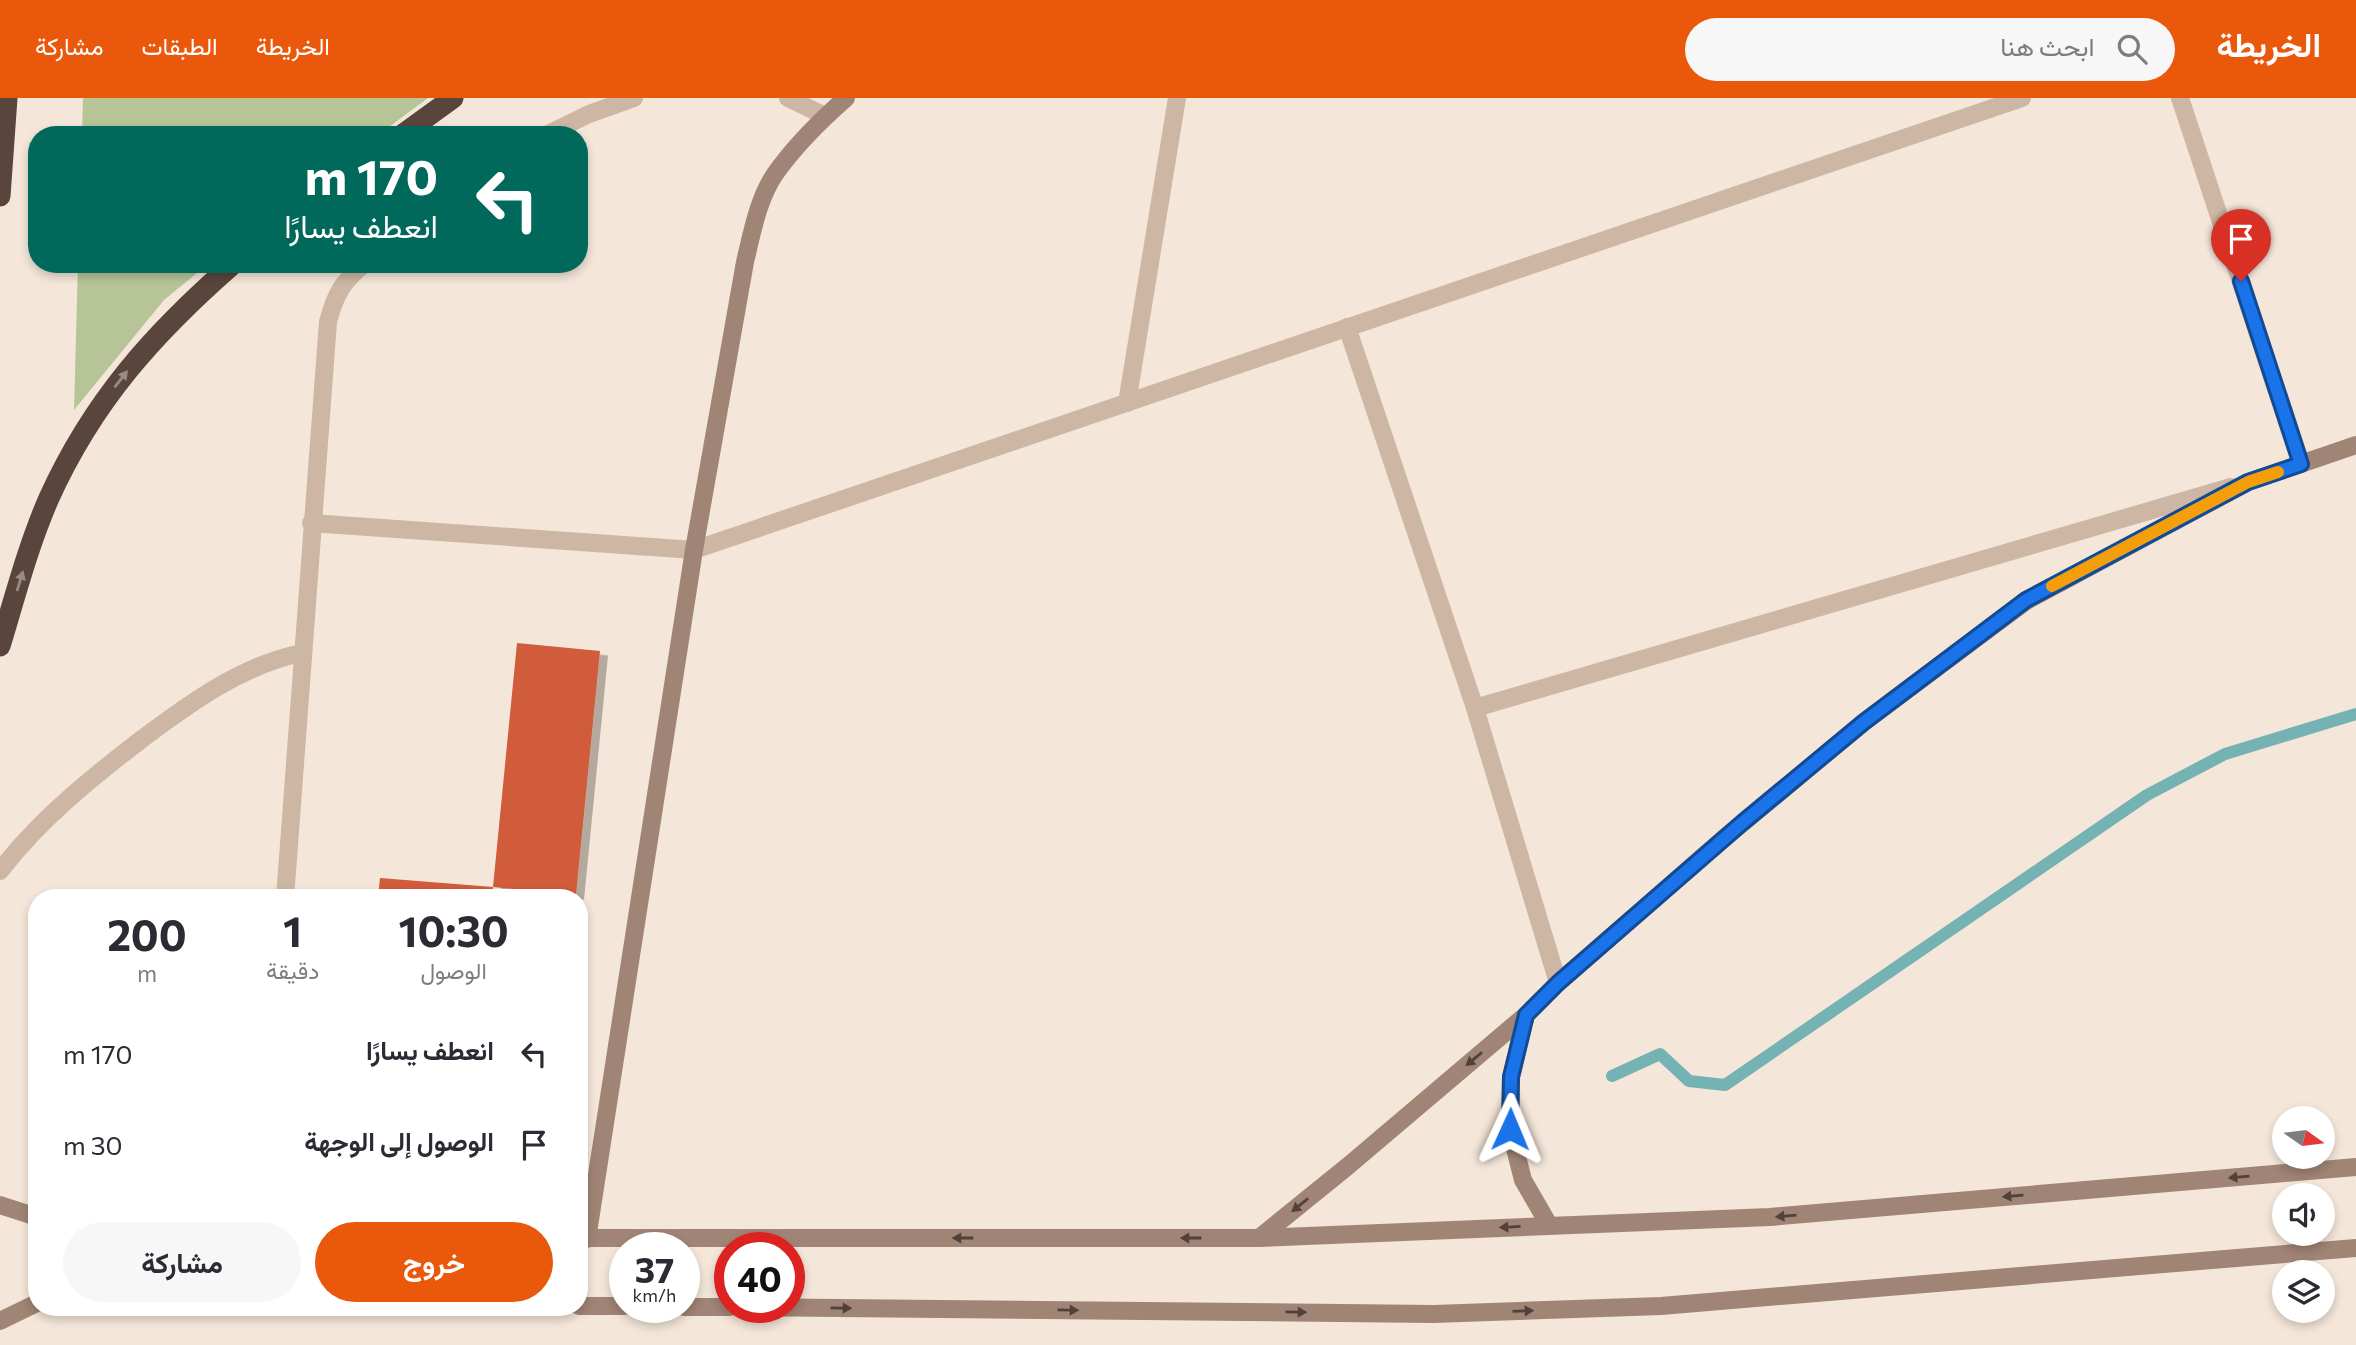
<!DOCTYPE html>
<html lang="ar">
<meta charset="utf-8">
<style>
body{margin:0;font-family:Commissioner,Vazirmatn,sans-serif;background:#f7f7f7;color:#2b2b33;direction:rtl;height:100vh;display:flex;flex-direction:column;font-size:26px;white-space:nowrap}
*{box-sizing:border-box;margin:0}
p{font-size:23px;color:#7c7c81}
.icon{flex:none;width:38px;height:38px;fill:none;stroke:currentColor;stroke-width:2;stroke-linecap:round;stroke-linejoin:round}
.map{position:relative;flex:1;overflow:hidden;direction:ltr}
.details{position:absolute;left:28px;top:791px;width:560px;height:427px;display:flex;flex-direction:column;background:#fff;border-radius:28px;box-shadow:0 4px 10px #0003;direction:rtl}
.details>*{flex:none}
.top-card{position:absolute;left:28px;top:28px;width:560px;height:147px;border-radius:28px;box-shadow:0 4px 10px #0003;direction:rtl;background:#00695c;color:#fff;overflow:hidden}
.needle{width:46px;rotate:104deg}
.buttons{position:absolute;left:2272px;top:1008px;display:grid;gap:14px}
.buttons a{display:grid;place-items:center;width:63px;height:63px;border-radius:50%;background:#fff;box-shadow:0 4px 10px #0003;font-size:35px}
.speed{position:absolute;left:609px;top:1134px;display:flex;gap:14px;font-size:35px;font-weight:700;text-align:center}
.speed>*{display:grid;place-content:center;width:91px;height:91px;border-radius:50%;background:#fff;box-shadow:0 4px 10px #0003;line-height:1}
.speed small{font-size:18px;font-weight:400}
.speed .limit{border:10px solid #d22;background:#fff;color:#111}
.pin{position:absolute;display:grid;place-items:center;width:60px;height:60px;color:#fff;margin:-72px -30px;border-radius:50% 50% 50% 0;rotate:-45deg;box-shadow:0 0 7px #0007}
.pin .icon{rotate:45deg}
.me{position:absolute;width:77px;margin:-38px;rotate:1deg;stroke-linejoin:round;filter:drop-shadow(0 0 5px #0008)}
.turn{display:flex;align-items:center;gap:24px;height:147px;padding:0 35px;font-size:32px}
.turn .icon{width:91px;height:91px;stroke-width:2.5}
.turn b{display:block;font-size:49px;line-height:60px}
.eta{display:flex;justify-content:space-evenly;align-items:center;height:119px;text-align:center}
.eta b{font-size:42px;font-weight:700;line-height:49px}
.button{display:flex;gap:14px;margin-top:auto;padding:14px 35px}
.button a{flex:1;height:80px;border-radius:42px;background:#ea580c;color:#fff;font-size:28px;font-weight:700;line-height:80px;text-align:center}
.button a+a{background:#f7f7f7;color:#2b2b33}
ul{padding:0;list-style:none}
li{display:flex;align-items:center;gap:21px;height:91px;padding:0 35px}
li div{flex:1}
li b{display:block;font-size:26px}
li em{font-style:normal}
header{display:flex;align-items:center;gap:42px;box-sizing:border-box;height:98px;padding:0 35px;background:#ea580c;color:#fff}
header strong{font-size:33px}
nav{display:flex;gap:38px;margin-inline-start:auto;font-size:24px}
.search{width:490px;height:63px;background:#f7f7f7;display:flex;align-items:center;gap:18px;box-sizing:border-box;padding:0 24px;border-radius:38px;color:#7c7c81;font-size:26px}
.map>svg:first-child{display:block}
.green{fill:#b6c497}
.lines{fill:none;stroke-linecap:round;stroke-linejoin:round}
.stream{stroke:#75b2b3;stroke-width:12}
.building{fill:#d15b3a;filter:url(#shadow)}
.street{stroke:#cdb6a4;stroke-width:18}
.secondary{stroke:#a08475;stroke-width:18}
.highway{stroke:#59453c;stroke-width:21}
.oneway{fill:#9a8a80}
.oneway2{fill:#51413a}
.route-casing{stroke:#114b97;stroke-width:18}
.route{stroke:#1a73e8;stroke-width:12}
.slow{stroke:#f59e0b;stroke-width:12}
</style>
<header>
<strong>الخريطة</strong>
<div class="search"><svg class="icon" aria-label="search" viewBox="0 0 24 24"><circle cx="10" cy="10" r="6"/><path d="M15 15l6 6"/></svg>ابحث هنا</div>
<nav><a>الخريطة</a><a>الطبقات</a><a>مشاركة</a></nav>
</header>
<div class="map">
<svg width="2356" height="1247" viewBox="0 0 2356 1247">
<defs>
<filter id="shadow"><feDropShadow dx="8" dy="4.5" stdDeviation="0" flood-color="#0004"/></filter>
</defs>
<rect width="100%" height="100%" fill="#f4e6d9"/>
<g class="green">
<polygon points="83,0 428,0 378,37 82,37"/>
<polygon points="78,166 208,166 164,202 74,312"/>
</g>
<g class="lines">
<polyline class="stream" points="1612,978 1660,956 1689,983 1725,987 2147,697 2225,656 2356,616"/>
</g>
<g class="building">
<polygon points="517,545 600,553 576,797 493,789"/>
<polygon points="380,780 493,789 492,800 378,800"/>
</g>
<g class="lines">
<g class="street">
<polyline points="788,0 825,18"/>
<polyline points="2180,0 2301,366"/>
<polyline points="546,37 589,16 634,0"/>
<polyline points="1347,229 1475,610 1558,885"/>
<polyline points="1127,305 1177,0"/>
<polyline points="311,425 694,452 2022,0"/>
<polyline points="1475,610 2231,389"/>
<path d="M 0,773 C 39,722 91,680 142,641 C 190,605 242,567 302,555"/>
<path d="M 285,800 L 328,224 C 335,197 342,184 364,166"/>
</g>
<g class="secondary">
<polyline points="1526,917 1511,979 1510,1031 1523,1082 1549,1127"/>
<polyline points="0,1107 37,1119"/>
<polyline points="579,1140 1259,1140 1770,1119 2356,1069"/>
<polyline points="1259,1140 1348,1068 1526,917 1558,885 1722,742 1864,624 2026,503 2248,384 2356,347"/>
<path d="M 587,1141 L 694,452 L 745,164 C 752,135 758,101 775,76 C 794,49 821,22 846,0"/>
<polyline points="579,1208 625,1208"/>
<polyline points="684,1209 730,1209"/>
<polyline points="748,1209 1434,1216 1661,1208 2356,1150"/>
<polyline points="0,1223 37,1205"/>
</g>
<g class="highway">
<polyline points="402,37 453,0"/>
<polyline points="0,98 7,0"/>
<path d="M 0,548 C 15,499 28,448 49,400 C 93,303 153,236 233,166"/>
</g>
</g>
<defs><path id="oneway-solid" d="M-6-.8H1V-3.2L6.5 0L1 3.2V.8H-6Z" transform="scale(1.75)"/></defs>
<g class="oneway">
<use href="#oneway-solid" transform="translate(121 281) rotate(-52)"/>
<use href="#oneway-solid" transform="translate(20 483) rotate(-73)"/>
</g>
<g class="oneway2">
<use href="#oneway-solid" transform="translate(1474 961) rotate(140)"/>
<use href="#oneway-solid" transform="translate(2239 1079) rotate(175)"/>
<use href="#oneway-solid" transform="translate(2013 1098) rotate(175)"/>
<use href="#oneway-solid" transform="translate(1300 1107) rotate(141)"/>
<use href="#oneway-solid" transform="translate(1786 1118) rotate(175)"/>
<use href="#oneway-solid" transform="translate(1510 1129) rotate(177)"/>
<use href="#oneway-solid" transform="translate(963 1140) rotate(180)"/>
<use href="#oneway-solid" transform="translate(1191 1140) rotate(180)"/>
<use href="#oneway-solid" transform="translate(841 1210) rotate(1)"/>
<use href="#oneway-solid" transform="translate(1068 1212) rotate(1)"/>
<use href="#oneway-solid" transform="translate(1523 1213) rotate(-2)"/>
<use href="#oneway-solid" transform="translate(1296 1214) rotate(1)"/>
</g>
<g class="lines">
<g class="route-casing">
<polyline id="route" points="1510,1031 1511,979 1526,917 1558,885 1742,725 1864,624 2026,502 2248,384 2301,366 2241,183"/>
</g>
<use href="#route" class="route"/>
<polyline class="slow" points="2052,488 2248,384 2278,374"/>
</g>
</svg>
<div class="buttons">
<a><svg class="needle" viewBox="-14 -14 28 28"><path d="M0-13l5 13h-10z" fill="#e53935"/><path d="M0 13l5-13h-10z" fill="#7c7c81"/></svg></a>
<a><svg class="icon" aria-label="sound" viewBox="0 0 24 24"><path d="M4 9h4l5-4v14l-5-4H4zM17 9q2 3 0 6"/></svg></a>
<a><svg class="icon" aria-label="layers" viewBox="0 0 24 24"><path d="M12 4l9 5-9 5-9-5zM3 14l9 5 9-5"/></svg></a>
</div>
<div class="speed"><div>37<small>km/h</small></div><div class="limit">40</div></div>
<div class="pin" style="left:2241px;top:183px;background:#d93025"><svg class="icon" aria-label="arrive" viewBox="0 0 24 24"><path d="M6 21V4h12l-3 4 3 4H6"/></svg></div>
<svg class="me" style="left:1510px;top:1031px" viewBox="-20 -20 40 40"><path d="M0-17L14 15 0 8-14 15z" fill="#1a73e8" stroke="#fff" stroke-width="4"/></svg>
<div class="top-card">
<div class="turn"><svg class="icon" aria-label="left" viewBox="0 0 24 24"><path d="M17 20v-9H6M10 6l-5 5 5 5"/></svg><div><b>170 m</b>انعطف يسارًا</div></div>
</div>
<section class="details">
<div class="eta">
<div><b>10:30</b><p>الوصول</p></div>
<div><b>1</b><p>دقيقة</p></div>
<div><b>200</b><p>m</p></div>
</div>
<ul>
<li><svg class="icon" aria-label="left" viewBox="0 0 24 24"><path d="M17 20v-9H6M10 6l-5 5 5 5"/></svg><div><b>انعطف يسارًا</b></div><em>170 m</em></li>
<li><svg class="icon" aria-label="arrive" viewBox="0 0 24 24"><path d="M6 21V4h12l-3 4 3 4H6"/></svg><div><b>الوصول إلى الوجهة</b></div><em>30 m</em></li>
</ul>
<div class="button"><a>خروج</a><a>مشاركة</a></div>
</section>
</div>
